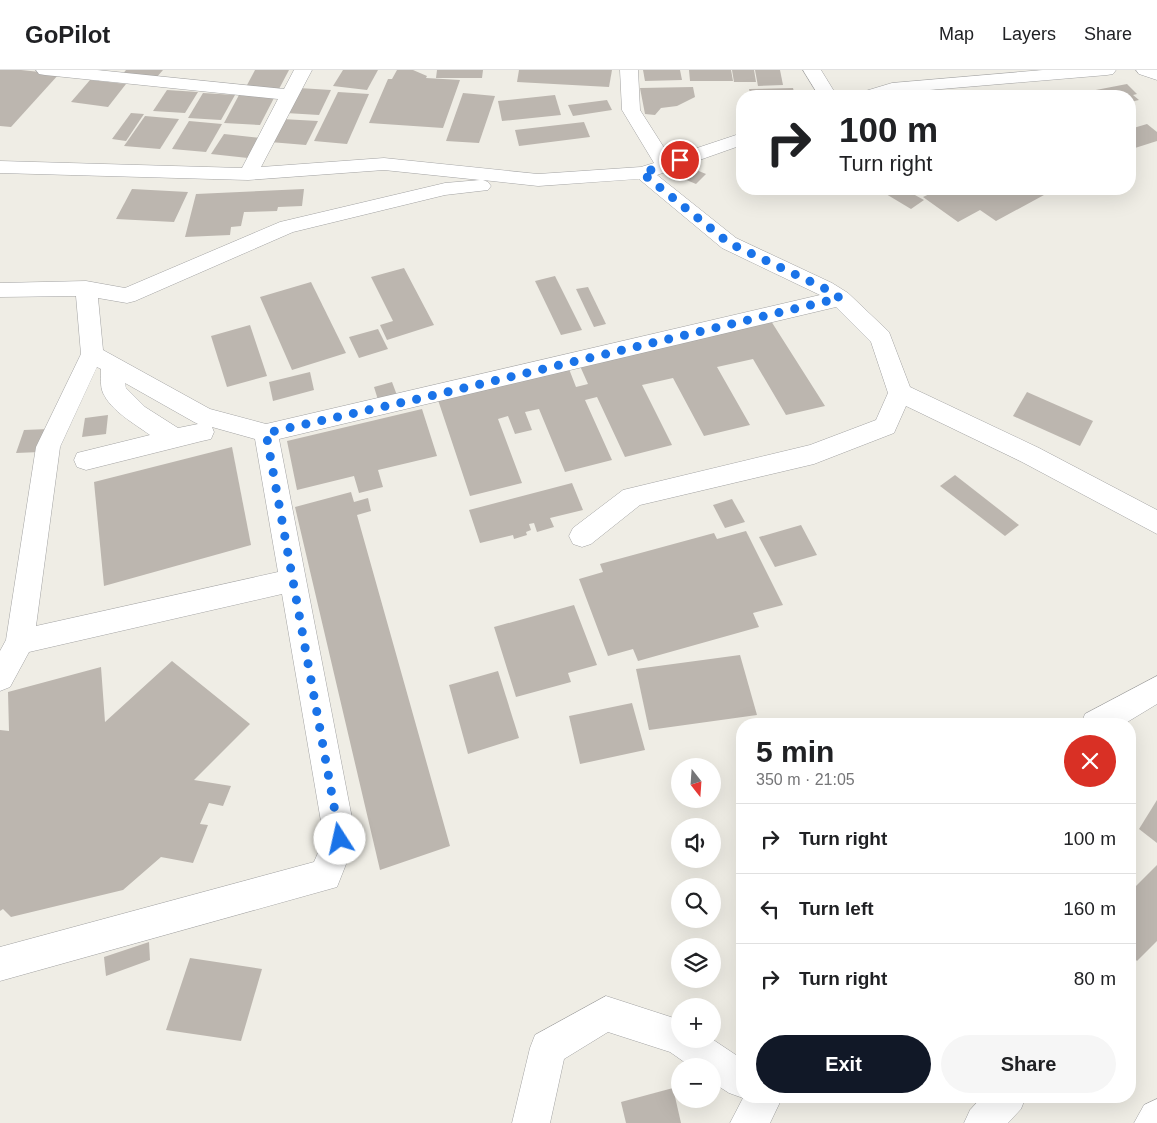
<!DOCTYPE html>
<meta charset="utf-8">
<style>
body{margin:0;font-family:Helvetica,sans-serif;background:#f6f6f6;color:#202124;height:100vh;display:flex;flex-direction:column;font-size:19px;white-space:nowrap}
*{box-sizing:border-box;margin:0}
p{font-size:16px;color:#757577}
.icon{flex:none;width:28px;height:28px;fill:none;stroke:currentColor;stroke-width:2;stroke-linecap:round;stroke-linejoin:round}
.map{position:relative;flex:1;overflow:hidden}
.sheet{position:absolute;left:736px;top:648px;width:400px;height:385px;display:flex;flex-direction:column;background:#fff;border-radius:20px;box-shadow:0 5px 20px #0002}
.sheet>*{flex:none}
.guide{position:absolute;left:736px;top:20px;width:400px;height:105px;border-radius:20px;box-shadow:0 5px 20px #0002;background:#fff;color:#202124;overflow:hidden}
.needle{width:32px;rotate:163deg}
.controls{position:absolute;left:671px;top:688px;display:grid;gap:10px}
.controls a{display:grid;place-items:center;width:50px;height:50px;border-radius:50%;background:#fff;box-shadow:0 5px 20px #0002;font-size:25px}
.pin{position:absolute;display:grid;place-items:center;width:42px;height:42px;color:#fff;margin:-21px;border:2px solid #fff;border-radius:50%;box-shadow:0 1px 5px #0007}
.me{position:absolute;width:55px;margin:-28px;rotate:350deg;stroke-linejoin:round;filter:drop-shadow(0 0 4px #0008)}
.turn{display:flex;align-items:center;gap:18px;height:105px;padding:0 20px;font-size:22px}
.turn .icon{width:65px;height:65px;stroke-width:2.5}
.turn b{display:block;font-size:35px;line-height:42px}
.round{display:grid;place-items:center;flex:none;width:52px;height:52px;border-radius:26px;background:#f6f6f6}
.overview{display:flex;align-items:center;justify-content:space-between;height:85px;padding:0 20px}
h1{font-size:30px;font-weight:700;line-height:38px}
.cta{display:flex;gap:10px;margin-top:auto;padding:10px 20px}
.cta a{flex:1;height:58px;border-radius:30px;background:#111827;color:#fff;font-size:20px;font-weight:700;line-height:58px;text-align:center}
.cta a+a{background:#f6f6f6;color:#202124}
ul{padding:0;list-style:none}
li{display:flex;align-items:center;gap:15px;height:70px;padding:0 20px;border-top:1px solid #e0e0e0}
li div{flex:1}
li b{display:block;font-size:19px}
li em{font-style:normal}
header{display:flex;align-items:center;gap:30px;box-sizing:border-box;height:70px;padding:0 25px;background:#fff;border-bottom:1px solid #e0e0e0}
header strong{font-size:24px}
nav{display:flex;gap:28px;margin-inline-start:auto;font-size:18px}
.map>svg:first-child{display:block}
.building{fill:#bcb6af}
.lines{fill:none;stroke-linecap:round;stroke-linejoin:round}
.minor-casing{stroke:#a3a3a3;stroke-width:1}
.minor{fill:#fff;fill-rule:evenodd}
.route{stroke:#1a73e8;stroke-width:9;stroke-dasharray:0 16.2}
</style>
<header>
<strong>GoPilot</strong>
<nav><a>Map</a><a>Layers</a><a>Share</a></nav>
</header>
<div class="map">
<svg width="1157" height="1053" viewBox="0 0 1157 1053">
<rect width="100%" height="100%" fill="#efede5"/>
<g class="building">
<polygon points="0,0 21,0 59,4 11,57 0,56"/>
<polygon points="126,0 163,0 156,8 122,5"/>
<polygon points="255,0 289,0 279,19 246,17"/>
<polygon points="343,0 378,0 367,20 333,16"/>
<polygon points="397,0 413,0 427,6 426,8 460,10 443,58 369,53 388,9 392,9"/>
<polygon points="437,0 483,0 482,8 436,8"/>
<polygon points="519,0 612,0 609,17 517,12"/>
<polygon points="643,0 680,0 682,10 645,11"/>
<polygon points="689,0 731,0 733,11 690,11"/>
<polygon points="732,0 754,0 756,12 734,12"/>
<polygon points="755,0 780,0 783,15 758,16"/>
<polygon points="90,10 126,14 108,37 71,32"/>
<polygon points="1127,14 1137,24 1133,25 1139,30 1130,32 1130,26 1077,26 1075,24"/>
<polygon points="693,17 695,27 677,36 661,38 655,45 645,44 640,18"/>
<polygon points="299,18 331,20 319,45 286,43"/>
<polygon points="793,18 795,26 751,26 749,19"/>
<polygon points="167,20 198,22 185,43 153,41"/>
<polygon points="338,22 369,24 347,74 314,71"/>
<polygon points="203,23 235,25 221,50 188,48"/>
<polygon points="463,23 495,26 479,73 446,71"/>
<polygon points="239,25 274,28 260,55 224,53"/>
<polygon points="555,25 561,45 502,51 498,31"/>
<polygon points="607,30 612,40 573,46 568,35"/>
<polygon points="131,43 144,44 126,71 112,69"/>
<polygon points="145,46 179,49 160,79 124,76"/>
<polygon points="282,49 318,51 306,75 270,72"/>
<polygon points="189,51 222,54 206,82 172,79"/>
<polygon points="584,52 590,67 519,76 515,60"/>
<polygon points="1147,54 1157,62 1157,71 1135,78 1130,77 1130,59"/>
<polygon points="224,64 260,68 248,88 211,84"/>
<polygon points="694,99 706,104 696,114 684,109"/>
<polygon points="132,119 188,122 174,152 116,149"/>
<polygon points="304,119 302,136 278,137 277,141 244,142 241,156 231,157 230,165 185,167 196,124"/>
<polygon points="895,119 904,119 924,130 911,139 886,124"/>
<polygon points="940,119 947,119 957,125 969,119 1055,119 996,151 980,140 958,152 923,127"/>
<polygon points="404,198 434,255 387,270 380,255 393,251 371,207"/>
<polygon points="555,206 582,260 561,265 535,211"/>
<polygon points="311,212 346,283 292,300 260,227"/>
<polygon points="588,217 606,254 594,257 576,219"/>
<polygon points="771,251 825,336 786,345 753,289 717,297 750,355 704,366 673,308 642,315 672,375 625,387 597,327 585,330 612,390 565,402 539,339 525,342 532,360 515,364 508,346 498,349 522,413 470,426 438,330 569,299 576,317 588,314 580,296"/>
<polygon points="250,255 267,306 227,317 211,266"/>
<polygon points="378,259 388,279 359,288 349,267"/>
<polygon points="310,302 314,320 273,331 269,312"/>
<polygon points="392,312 398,328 379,333 374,317"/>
<polygon points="1027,322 1093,351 1080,376 1013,346"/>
<polygon points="422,339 437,386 378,400 383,417 359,423 354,406 297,420 287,371"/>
<polygon points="108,345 106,364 82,367 85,348"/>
<polygon points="48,359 40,382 16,383 24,360"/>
<polygon points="232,377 251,475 104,516 94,412"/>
<polygon points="955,405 1019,455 1005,466 940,416"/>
<polygon points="572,413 583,440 550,448 554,457 537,462 534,453 529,454 531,460 526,462 527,465 514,469 513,465 480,473 469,440"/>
<polygon points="351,422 354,432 368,428 371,441 357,445 450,776 380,800 295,437"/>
<polygon points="732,429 745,452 725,458 713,435"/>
<polygon points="801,455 817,485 775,497 759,467"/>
<polygon points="746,461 783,535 753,543 759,557 638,591 633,579 608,586 579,509 603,502 600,494 714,463 717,469"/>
<polygon points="574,535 597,595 568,603 571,612 516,627 494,557"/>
<polygon points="740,585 757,645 649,660 636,599"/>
<polygon points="172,591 250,654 194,710 231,716 223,736 209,733 200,754 208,755 193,793 161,787 123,820 11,847 3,839 0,841 0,660 9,661 8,622 101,597 105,652"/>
<polygon points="498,601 519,668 468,684 449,615"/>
<polygon points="632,633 645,680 580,694 569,646"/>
<polygon points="1157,730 1157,773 1139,759"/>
<polygon points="1157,795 1157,871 1137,891 1130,884 1130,822"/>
<polygon points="149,872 150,890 106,906 104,887"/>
<polygon points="190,888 262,899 241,971 166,960"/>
<polygon points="673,1018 681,1053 626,1053 621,1032"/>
</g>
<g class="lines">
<g class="minor-casing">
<g id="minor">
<path d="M 36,0 L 97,0 L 284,19 L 294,0 L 312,0 L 261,97 L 384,88 L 538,104 L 641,97 L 654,93 L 622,40 L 620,0 L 638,0 L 640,40 L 670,87 L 742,63 L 742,75 L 657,105 L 736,168 L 832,213 L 848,223 L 889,262 L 910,317 L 1039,378 L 1157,440 L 1157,464 L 1022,392 L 906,336 L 894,363 L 814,394 L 640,435 L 591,474 L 582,477 L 573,474 L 569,466 L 573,458 L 623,420 L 810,375 L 876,350 L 888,323 L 871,272 L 836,237 L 279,369 L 356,769 L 337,817 L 0,911 L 0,877 L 314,792 L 324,769 L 282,524 L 29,582 L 10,617 L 0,621 L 0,581 L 6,570 L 36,377 L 81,284 L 76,226 L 0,227 L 0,213 L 86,211 L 125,218 L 280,152 L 445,113 L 480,110 L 384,100 L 248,110 L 0,103 L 0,91 L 242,98 L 278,29 L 45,5 L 39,4 ZM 639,109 L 722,178 L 820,225 L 266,354 L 210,339 L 103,280 L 98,228 L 127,233 L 135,231 L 293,162 L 445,125 L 488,120 L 491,116 L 488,112 L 483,110 L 538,116 ZM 97,297 L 101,299 C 101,307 100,316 103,323 C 111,341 135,354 150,365 L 77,383 L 74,390 L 77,397 L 86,400 L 202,371 L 211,369 L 214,362 L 212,357 L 255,369 L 278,502 L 36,556 L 60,377 ZM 125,313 L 194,352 L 198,354 L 178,358 L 145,337 L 126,318 Z"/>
<polygon points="803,0 821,0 837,26 819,26"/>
<polygon points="1043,0 1116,0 1113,4 1107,5 894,23 885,26 859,26 862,22 892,13"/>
<polygon points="1136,0 1157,0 1157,10 1139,4"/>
<polygon points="1157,606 1157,634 1124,654 1081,654 1085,644"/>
<polygon points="606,926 680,950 680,969 712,969 742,989 742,1026 783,1026 770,1053 730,1053 743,1028 729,1023 712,1012 712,996 690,996 670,982 608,962 564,989 550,1053 512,1053 530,978 535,965"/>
<polygon points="983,1026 1026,1026 1021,1039 1008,1053 964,1053 970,1040"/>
<polygon points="1157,1029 1157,1053 1134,1053 1144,1035"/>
</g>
</g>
<use href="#minor" class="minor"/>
</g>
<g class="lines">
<polyline class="route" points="340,769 266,363 422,328 840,228 824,218 729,173 642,103 680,90"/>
</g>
</svg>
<div class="controls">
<a><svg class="needle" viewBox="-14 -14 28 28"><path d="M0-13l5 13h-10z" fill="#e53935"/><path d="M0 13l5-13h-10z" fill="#757577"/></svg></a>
<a><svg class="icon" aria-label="sound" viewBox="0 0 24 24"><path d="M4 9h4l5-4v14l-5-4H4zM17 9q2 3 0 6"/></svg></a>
<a><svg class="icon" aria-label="search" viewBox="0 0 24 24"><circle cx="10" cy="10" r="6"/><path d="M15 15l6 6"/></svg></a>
<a><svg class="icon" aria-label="layers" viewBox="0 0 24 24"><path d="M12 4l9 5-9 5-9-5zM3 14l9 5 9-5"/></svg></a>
<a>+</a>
<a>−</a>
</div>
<div class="pin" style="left:680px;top:90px;background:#d93025"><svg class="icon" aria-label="arrive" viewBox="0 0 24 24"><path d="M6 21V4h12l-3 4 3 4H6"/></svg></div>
<svg class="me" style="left:340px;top:769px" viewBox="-20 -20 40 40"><circle r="19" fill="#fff"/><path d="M0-13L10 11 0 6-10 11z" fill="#1a73e8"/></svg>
<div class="guide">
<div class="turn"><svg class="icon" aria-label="right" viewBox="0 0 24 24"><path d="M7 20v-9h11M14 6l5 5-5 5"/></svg><div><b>100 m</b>Turn right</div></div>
</div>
<section class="sheet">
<div class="overview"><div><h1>5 min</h1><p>350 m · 21:05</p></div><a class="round" style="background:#d93025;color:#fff"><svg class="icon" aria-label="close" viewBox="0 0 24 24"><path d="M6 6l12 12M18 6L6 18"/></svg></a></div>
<ul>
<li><svg class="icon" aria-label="right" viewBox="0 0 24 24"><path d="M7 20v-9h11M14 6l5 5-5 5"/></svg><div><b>Turn right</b></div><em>100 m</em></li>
<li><svg class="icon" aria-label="left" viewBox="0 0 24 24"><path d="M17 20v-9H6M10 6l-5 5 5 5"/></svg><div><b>Turn left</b></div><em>160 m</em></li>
<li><svg class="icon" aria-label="right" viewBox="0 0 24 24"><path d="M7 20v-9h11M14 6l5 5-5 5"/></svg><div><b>Turn right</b></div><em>80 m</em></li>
</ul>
<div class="cta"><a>Exit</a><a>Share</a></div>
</section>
</div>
